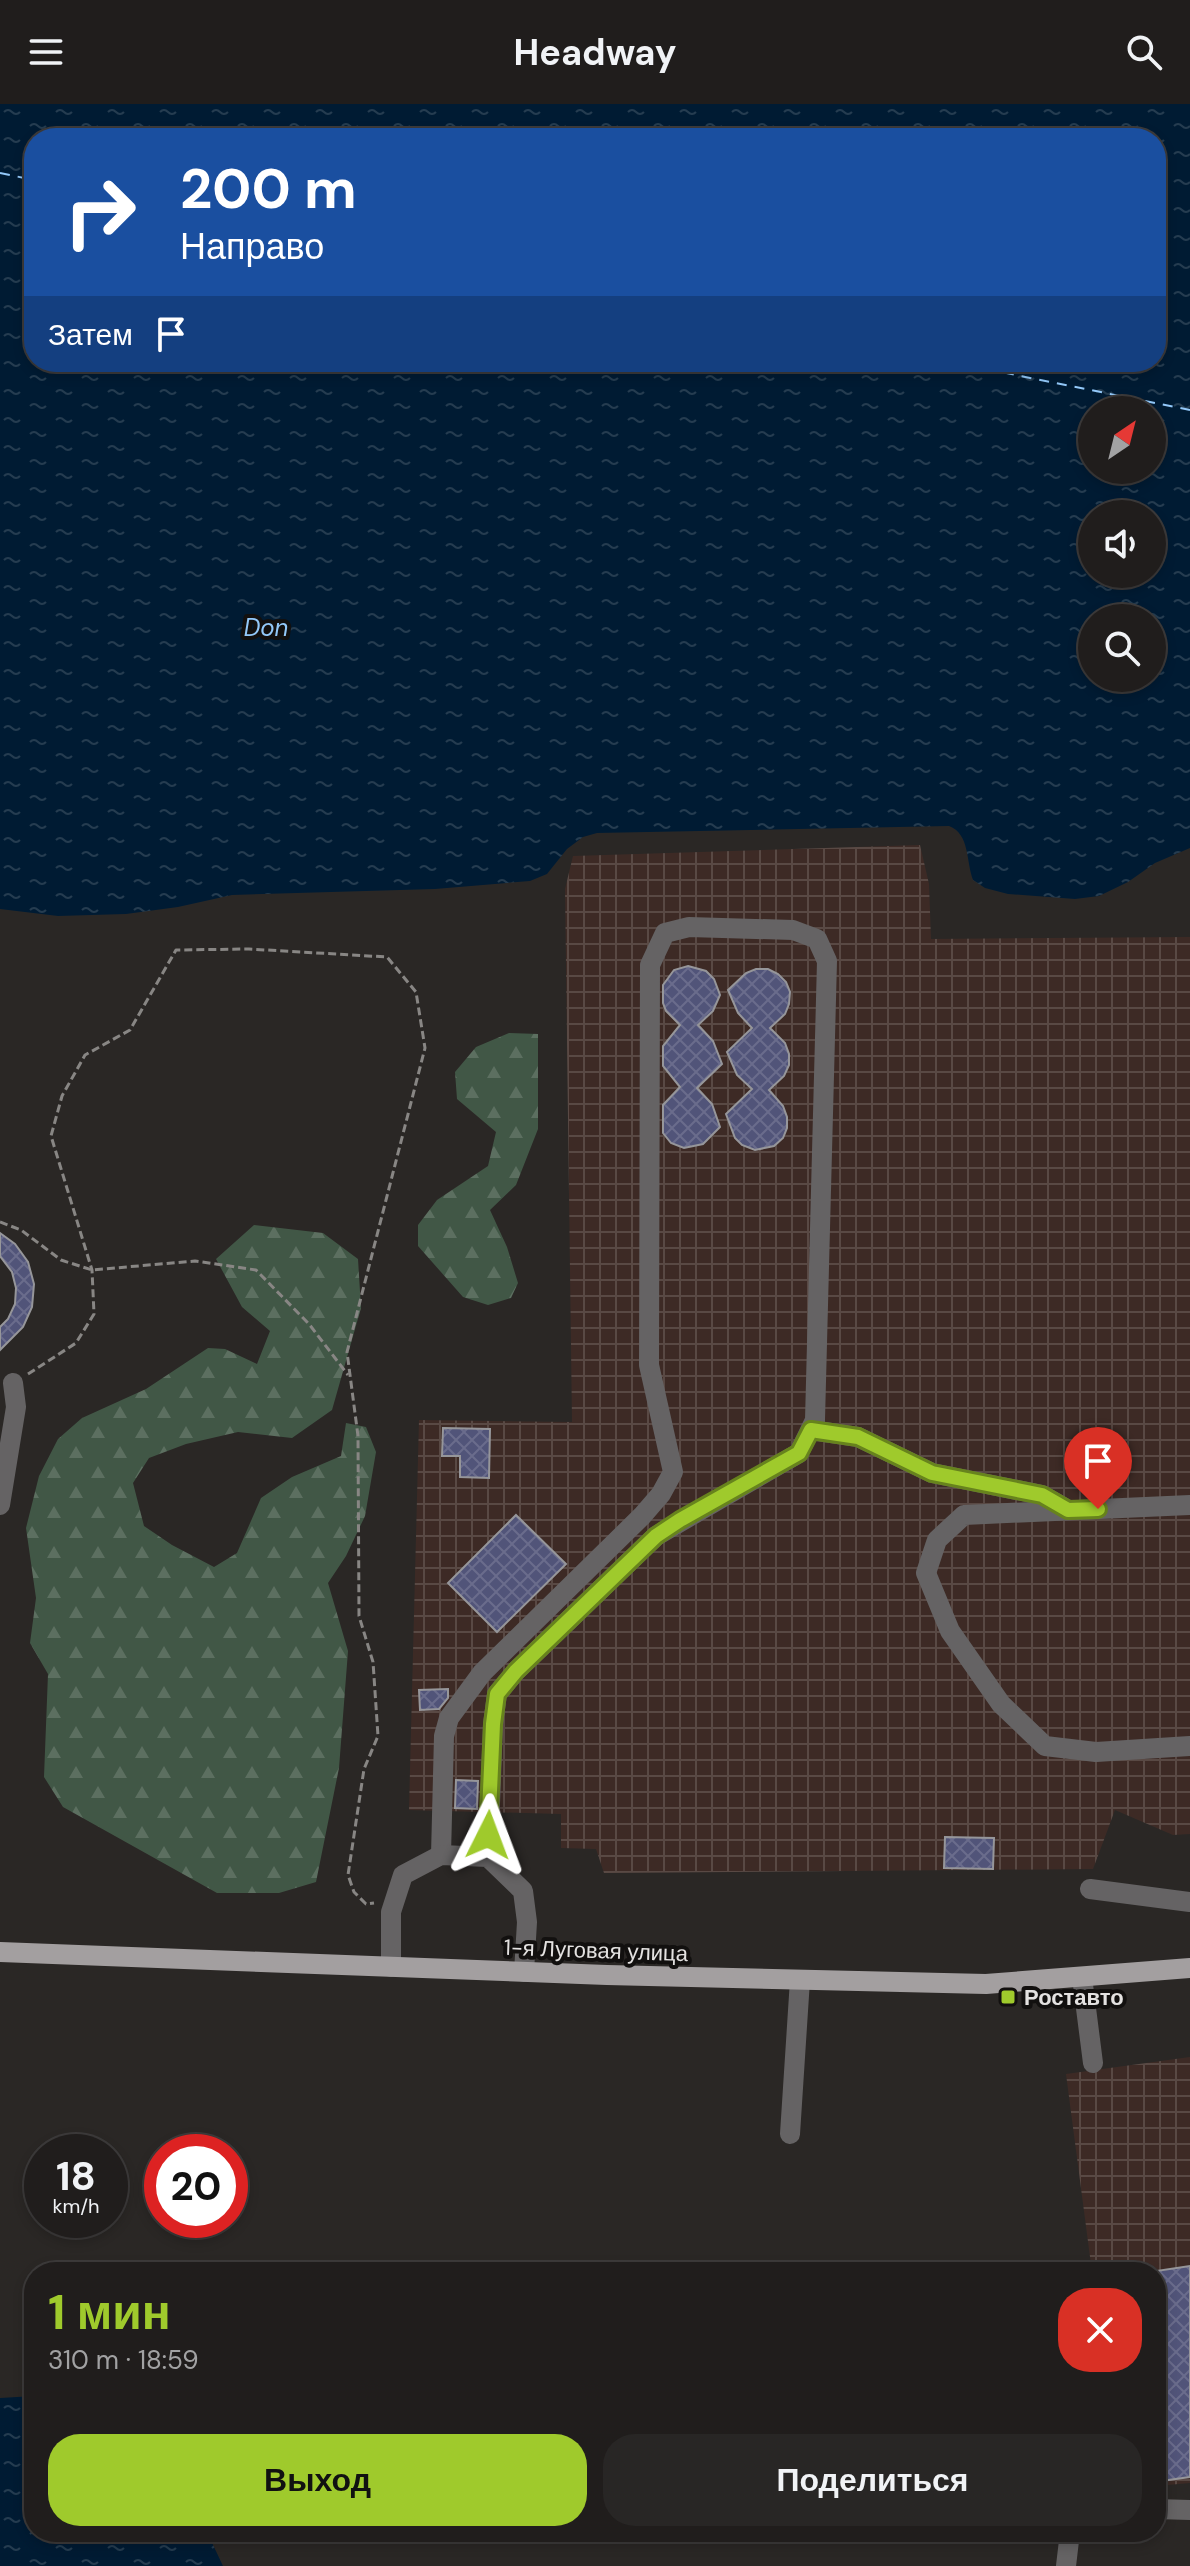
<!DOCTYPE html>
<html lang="ru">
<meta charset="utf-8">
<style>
body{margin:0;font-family:"DM Sans",sans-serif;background:#282625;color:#f1f3f6;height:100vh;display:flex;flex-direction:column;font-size:30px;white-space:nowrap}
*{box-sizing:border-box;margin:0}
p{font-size:26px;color:#a2a2a3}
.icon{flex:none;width:44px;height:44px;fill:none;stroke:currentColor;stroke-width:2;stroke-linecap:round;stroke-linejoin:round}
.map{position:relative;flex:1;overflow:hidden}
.sheet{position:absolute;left:24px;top:2158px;width:1142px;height:280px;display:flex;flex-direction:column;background:#201d1c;border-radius:32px;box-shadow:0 4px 12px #0003,0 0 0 2px #3d3b3b}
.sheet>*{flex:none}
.guide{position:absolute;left:24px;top:24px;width:1142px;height:244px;border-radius:32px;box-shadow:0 4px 12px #0003,0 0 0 2px #3d3b3b;background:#1a4fa0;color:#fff;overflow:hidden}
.needle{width:52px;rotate:35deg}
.tools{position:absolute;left:1078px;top:292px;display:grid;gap:16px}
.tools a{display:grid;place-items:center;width:88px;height:88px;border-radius:50%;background:#201d1c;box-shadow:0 4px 12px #0003,0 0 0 2px #3d3b3b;font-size:40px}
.speed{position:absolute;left:24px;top:2030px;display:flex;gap:16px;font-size:40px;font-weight:700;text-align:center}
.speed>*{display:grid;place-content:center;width:104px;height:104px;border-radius:50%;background:#201d1c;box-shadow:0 4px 12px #0003,0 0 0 2px #3d3b3b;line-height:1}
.speed small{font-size:20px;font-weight:400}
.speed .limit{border:12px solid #d22;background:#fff;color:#111}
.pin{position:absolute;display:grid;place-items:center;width:68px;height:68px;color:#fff;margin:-82px -34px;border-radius:50% 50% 50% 0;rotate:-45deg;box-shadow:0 0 8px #0007}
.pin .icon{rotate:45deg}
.me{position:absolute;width:88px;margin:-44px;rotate:3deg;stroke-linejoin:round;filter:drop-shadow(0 0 6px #0008)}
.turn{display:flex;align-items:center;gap:28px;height:168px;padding:0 24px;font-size:36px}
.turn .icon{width:104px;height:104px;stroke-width:2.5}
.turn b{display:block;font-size:56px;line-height:68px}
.then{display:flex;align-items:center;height:76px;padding:0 24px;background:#0003;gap:16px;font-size:30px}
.round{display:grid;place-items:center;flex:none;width:84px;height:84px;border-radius:32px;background:#282625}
.headline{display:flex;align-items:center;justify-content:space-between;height:136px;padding:0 24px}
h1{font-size:48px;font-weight:700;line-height:60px;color:#9fca2c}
.button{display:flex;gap:16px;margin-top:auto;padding:16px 24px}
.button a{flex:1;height:92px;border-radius:32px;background:#9fca2c;color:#111;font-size:32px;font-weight:700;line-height:92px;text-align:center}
.button a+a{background:#282625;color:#f1f3f6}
header{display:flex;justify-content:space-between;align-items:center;height:104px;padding:0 24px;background:#201d1c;font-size:36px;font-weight:700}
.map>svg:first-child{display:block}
.industrial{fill:url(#industrial-grid)}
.forest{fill:url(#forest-firs)}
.water{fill:url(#water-ripples);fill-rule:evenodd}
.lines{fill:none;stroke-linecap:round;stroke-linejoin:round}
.ferry{stroke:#93c9fa;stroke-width:2;stroke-dasharray:10 8;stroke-linecap:butt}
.building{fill:url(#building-cross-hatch);stroke:#96969a;stroke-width:2}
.path{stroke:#888684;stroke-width:3;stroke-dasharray:8 4;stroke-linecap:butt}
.minor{stroke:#656364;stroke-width:20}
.major{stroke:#a39fa0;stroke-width:20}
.route-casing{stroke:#67831d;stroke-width:20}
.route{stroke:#9fca2c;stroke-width:14}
.poi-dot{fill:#9fca2c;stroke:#12100f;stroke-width:3}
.labels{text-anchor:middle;stroke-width:8;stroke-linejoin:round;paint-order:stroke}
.street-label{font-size:22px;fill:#e4e2e1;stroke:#12100f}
.poi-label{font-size:22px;font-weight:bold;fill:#e4e2e1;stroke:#12100f;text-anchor:start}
.water-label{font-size:24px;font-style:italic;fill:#93c9fa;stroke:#12100f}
</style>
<header><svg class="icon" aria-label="menu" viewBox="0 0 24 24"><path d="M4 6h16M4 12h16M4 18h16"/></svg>Headway<svg class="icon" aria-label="search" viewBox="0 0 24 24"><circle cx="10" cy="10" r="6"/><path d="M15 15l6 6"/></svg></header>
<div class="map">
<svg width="1190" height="2462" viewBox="0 0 1190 2462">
<defs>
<pattern id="industrial-grid" width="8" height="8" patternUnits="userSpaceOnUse" patternTransform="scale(2)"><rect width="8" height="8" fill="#3d2a25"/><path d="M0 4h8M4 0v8" fill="none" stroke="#594944"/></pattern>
<pattern id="forest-firs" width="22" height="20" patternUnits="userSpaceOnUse" patternTransform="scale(2)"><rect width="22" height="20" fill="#415746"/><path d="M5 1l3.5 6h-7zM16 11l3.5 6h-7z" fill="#5c6f60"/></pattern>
<pattern id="water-ripples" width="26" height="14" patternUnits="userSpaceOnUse" patternTransform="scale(2)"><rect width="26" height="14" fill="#001b33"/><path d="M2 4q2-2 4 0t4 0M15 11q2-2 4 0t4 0" fill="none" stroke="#253c50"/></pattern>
<pattern id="building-cross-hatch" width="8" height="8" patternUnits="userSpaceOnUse" patternTransform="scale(2)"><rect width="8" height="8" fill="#515479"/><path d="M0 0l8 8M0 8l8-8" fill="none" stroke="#6a6c8c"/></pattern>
</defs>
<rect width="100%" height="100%" fill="#2a2725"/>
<g class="industrial">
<polygon points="920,741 929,780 931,835 1190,833 1190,1730 1173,1731 1115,1706 1093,1765 604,1769 596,1745 561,1744 561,1710 409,1706 419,1316 572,1318 565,785 573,752"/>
<polygon points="1190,1953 1190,2379 1156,2382 1156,2168 1092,2168 1066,1970"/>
</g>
<g class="forest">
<polygon points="509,929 538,930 538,1025 516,1081 490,1106 507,1143 518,1179 511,1194 488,1201 463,1193 418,1142 418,1121 437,1096 488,1062 496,1028 457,995 455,968 476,943"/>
<polygon points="254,1121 323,1129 358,1155 361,1204 332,1306 292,1334 238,1328 186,1340 149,1354 133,1379 144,1422 172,1441 214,1463 237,1449 261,1394 292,1373 341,1352 346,1319 366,1323 376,1348 365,1412 346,1452 328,1479 348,1547 339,1664 316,1778 279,1789 217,1789 63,1703 44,1673 48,1570 30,1539 36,1494 26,1424 39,1372 58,1335 82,1314 146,1285 208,1244 225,1245 257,1260 270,1227 242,1203 216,1155"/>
</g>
<g class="water">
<path d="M 0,0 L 1190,0 L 1190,744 L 1155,759 L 1128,778 L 1099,792 L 1075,795 L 1008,790 L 985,784 L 973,776 C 966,757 970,730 949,722 L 597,729 L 583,733 L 567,745 L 547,770 L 530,777 L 435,785 L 232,791 L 178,803 L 126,810 L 58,812 L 0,805 ZM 34,34 L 1156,34 L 1156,258 L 34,258 ZM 1092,306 L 1152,306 L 1152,366 L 1092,366 ZM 1092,410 L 1152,410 L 1152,470 L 1092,470 ZM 1092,514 L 1152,514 L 1152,574 L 1092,574 Z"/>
<polygon points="34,2292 34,2428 207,2428 223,2462 0,2462 0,2294"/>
</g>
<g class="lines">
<g class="ferry">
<polyline points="0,69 34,76"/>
<polyline points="951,258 1190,306"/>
</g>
</g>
<g class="building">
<polygon points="688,862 706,867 714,875 720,891 713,907 698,921 713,937 722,960 697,984 712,1000 720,1023 703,1040 684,1044 671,1039 663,1029 663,1001 680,983 663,962 663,942 680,921 666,907 663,899 663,881 674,866"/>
<polygon points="756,865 768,865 778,870 786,878 790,888 789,900 785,910 770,924 785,939 789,950 789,961 784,972 769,986 783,1002 787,1013 787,1024 783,1034 774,1042 755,1046 742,1041 735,1034 726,1010 752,985 737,971 727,948 752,924 738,909 728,886 746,869"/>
<polygon points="0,1129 15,1140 28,1158 34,1180 32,1203 23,1223 0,1246 0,1223 8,1215 15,1200 16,1184 12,1168 0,1152"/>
<polygon points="443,1324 490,1325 489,1374 460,1373 460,1352 442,1352"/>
<polygon points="516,1411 566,1460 497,1528 448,1479"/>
<polygon points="448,1585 448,1594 439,1605 420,1606 419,1586"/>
<polygon points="456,1676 478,1677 477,1705 455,1704"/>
<polygon points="945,1733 994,1734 993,1765 944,1764"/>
<polygon points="1190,2162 1190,2373 1161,2377 1156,2336 1156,2167"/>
</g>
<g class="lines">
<g class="path">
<polyline points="0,1118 21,1126 61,1156 92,1166 195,1157 256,1166 309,1220 348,1271"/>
<polyline points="28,1270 76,1239 94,1210 92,1166 51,1032 62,992 85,951 130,926 176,846 249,845 387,853 416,888 425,944 347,1248 358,1332 359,1512 373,1558 378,1632 364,1665 348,1771 354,1788 366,1800 374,1799"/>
</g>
<g class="minor">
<polyline points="811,1326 858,1333 932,1369 1042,1391 1068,1406"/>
<polyline points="0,1401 16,1303 13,1279"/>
<polyline points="1190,1401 964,1411 937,1436 926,1469 950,1527 1001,1600 1045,1642 1096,1648 1190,1642"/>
<polyline points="441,1751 444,1632 449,1614 482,1569 642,1412 661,1390 673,1368 649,1261 650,861 665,829 689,823 793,826 817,835 827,857 815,1316 799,1349 656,1432 516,1567 497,1590 493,1620 488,1753"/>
<polyline points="1090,1785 1190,1798"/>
<polyline points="391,1863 391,1808 403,1771 441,1751 488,1753 523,1787 527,1818 524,1868"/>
<polyline points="1082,1873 1093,1959"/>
<polyline points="790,2030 800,1876"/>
<polyline points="1156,2405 1190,2406"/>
<polyline points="1066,2462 1070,2428"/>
</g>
<polyline class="major" points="0,1848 607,1871 986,1880 1190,1864"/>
</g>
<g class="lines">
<g class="route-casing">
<polyline id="route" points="488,1731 493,1620 497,1590 516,1567 656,1432 680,1416 799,1349 811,1326 858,1333 932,1369 1042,1391 1068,1406 1098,1405"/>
</g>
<use href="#route" class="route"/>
</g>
<rect class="poi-dot" x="1000" y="1885" width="16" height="16" rx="4"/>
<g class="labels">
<g class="street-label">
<text transform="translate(596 1846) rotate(2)" y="8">1-я Луговая улица</text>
</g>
<g class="poi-label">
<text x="1024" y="1901">Роставто</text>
</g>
<g class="water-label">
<text x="266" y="532">Don</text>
</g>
</g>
</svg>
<div class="tools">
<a><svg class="needle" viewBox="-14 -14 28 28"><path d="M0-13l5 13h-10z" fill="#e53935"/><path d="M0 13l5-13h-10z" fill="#a2a2a3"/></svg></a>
<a><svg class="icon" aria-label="sound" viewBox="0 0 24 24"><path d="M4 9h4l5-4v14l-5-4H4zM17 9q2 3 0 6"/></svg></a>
<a><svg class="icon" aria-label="search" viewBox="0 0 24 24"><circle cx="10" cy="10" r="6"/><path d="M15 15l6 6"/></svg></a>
</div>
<div class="speed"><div>18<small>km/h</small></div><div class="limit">20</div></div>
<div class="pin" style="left:1098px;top:1405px;background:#d93025"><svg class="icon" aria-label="arrive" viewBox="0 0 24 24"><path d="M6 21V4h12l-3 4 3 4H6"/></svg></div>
<svg class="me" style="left:488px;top:1731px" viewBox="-20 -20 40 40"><path d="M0-17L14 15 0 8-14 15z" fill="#9fca2c" stroke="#fff" stroke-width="4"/></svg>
<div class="guide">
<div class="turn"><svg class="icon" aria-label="right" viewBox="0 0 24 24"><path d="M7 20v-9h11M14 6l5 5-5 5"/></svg><div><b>200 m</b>Направо</div></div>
<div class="then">Затем<svg class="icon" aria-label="arrive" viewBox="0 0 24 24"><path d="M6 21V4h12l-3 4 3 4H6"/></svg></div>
</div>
<section class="sheet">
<div class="headline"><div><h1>1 мин</h1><p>310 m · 18:59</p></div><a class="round" style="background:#d93025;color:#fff"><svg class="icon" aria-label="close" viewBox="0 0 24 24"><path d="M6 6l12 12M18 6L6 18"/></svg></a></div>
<div class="button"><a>Выход</a><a>Поделиться</a></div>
</section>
</div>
